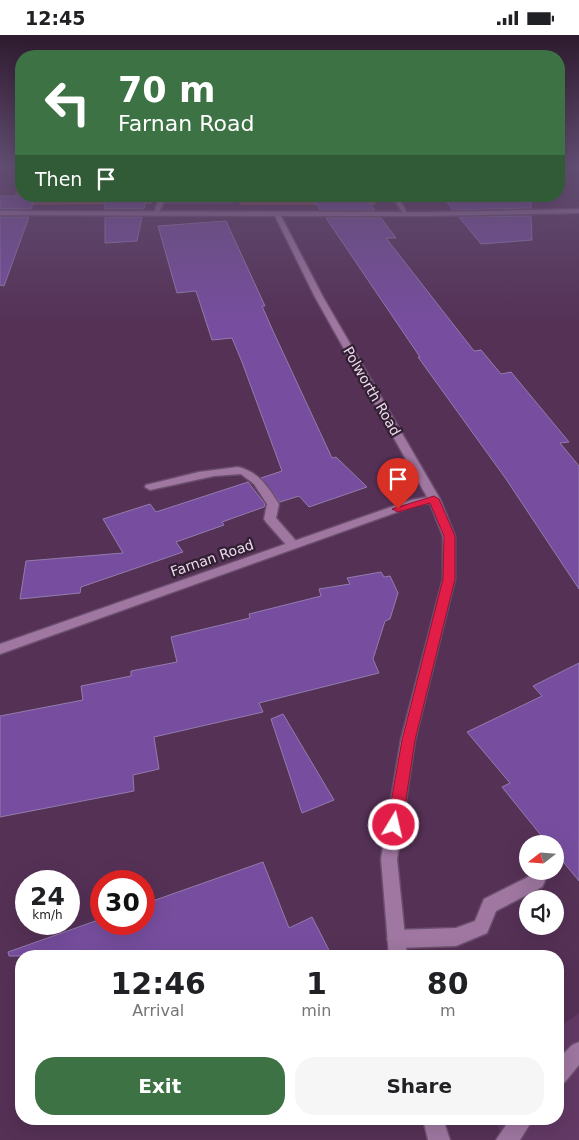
<!DOCTYPE html>
<style>
body{margin:0;font-family:"DejaVu Sans",sans-serif;background:#f6f6f6;color:#202124;height:100vh;display:flex;flex-direction:column;font-size:19px;white-space:nowrap}
*{box-sizing:border-box;margin:0}
p{font-size:16px;color:#757577}
.icon{flex:none;width:28px;height:28px;fill:none;stroke:currentColor;stroke-width:2;stroke-linecap:round;stroke-linejoin:round}
.map{position:relative;flex:1;overflow:hidden}
.details{position:absolute;left:15px;top:915px;width:549px;height:175px;display:flex;flex-direction:column;background:#fff;border-radius:20px;box-shadow:0 5px 20px #0002}
.details>*{flex:none}
.banner{position:absolute;left:15px;top:15px;width:550px;height:152px;border-radius:20px;box-shadow:0 5px 20px #0002;background:#3d7244;color:#fff;overflow:hidden}
.needle{width:32px;rotate:253deg}
.tools{position:absolute;left:519px;top:800px;display:grid;gap:10px}
.tools a{display:grid;place-items:center;width:45px;height:45px;border-radius:50%;background:#fff;box-shadow:0 5px 20px #0002;font-size:25px}
.speed{position:absolute;left:15px;top:835px;display:flex;gap:10px;font-size:25px;font-weight:700;text-align:center}
.speed>*{display:grid;place-content:center;width:65px;height:65px;border-radius:50%;background:#fff;box-shadow:0 5px 20px #0002;line-height:1}
.speed small{font-size:12px;font-weight:400}
.speed .limit{border:8px solid #d22;background:#fff;color:#111}
.pin{position:absolute;display:grid;place-items:center;width:42px;height:42px;color:#fff;margin:-51px -21px;border-radius:50% 50% 50% 0;rotate:-45deg;box-shadow:0 0 5px #0007}
.pin .icon{rotate:45deg}
.me{position:absolute;width:55px;margin:-28px;rotate:9deg;stroke-linejoin:round;filter:drop-shadow(0 0 4px #0008)}
.turn{display:flex;align-items:center;gap:18px;height:105px;padding:0 20px;font-size:22px}
.turn .icon{width:65px;height:65px;stroke-width:2.5}
.turn b{display:block;font-size:35px;line-height:42px}
.then{display:flex;align-items:center;height:48px;padding:0 20px;background:#0003;gap:10px;font-size:19px}
.eta{display:flex;justify-content:space-evenly;align-items:center;height:85px;text-align:center}
.eta b{font-size:30px;font-weight:700;line-height:35px}
.cta{display:flex;gap:10px;margin-top:auto;padding:10px 20px}
.cta a{flex:1;height:58px;border-radius:20px;background:#3d7244;color:#fff;font-size:20px;font-weight:700;line-height:58px;text-align:center}
.cta a+a{background:#f6f6f6;color:#202124}
.status{display:flex;justify-content:space-between;align-items:center;height:35px;padding:0 25px;background:#fff;direction:ltr}
.status svg{height:14px;fill:currentColor}
.map>svg:first-child{display:block}
.built{fill:#623964}
.green{fill:#a2514c}
.building{fill:#774e9f;stroke:#927cad}
.lines{fill:none;stroke-linecap:round;stroke-linejoin:round}
.service-casing{stroke:#6b4e6d;stroke-width:3}
.minor-casing{stroke:#6b4e6d;stroke-width:3}
.service{fill:#9f77a1;fill-rule:evenodd}
.minor{fill:#9f77a1;fill-rule:evenodd}
.route{fill:#e11d48;stroke:#92132f}
.labels{text-anchor:middle;stroke-width:4.5;stroke-linejoin:round;paint-order:stroke}
.street-label{font-size:14px;fill:#edd8ee;stroke:#312031}
</style>
<div class="status"><b>12:45</b><svg viewBox="0 0 49 12"><path d="M0 12V9h3v3zM5 12V6h3v6zM10 12V3h3v9zM15 12V0h3v12zM26 1h20v11H26zM47 4h2v5h-2z"/></svg></div>
<div class="map">
<svg width="579" height="1105" viewBox="0 0 579 1105">
<rect width="100%" height="100%" fill="#553156"/>
<polygon class="built" points="579,978 579,1105 503,1105 495,1084 558,1084 558,993"/>
<g class="green">
<polygon points="21,148 21,161 154,161 152,169 9,170"/>
<polygon points="238,161 374,161 376,170 240,170"/>
</g>
<g class="building">
<polygon points="0,161 36,161 31,174 0,174"/>
<polygon points="105,161 147,161 144,174 105,174"/>
<polygon points="311,161 364,161 375,175 320,175"/>
<polygon points="442,161 531,161 531,173 453,175"/>
<polygon points="531,181 532,205 481,209 459,182"/>
<polygon points="0,182 29,182 4,251 0,250"/>
<polygon points="105,182 142,182 137,206 105,208"/>
<polygon points="326,183 381,183 396,203 386,203 474,316 481,315 501,339 511,337 569,407 560,408 579,431 579,554 506,444 418,322 420,322"/>
<polygon points="226,186 265,271 262,271 273,296 332,423 336,422 367,452 309,472 299,461 280,467 261,443 282,436 242,327 232,303 212,305 196,256 177,258 158,191"/>
<polygon points="248,447 265,469 264,472 222,487 224,490 176,507 183,517 81,552 80,558 20,564 26,526 123,518 103,484 150,469 156,477"/>
<polygon points="381,537 384,542 390,541 398,558 390,584 385,586 373,624 379,638 259,668 263,677 154,702 159,734 133,740 134,756 0,782 0,681 83,665 81,651 131,641 131,636 177,627 171,602 250,583 249,579 321,561 319,554 350,549 347,543"/>
<polygon points="579,628 579,846 555,817 555,809 548,809 502,752 510,748 467,697 542,661 533,651"/>
<polygon points="283,679 334,765 302,778 271,684"/>
<polygon points="263,827 289,893 312,882 332,921 9,921 8,917 101,884 101,889 144,889 144,869"/>
</g>
<g class="lines">
<g class="service-casing">
<g id="service">
<polygon points="392,161 398,161 408,180 404,180"/>
<polygon points="161,163 233,163 236,165 233,167 164,167 158,179 154,179 158,165"/>
<path d="M 238,432 C 259,437 268,452 279,469 L 276,483 L 297,507 L 299,510 L 297,513 L 289,513 L 266,487 L 264,484 L 267,469 L 254,449 L 241,439 L 214,441 L 150,455 L 145,452 L 146,450 L 199,437 Z"/>
<polygon points="536,838 542,840 545,846 542,852 496,876 487,898 456,911 396,913 390,910 387,904 390,898 396,895 456,893 475,886 484,864"/>
<polygon points="579,1007 579,1030 565,1047 558,1050 558,1024 572,1010"/>
<polygon points="510,1084 533,1084 520,1105 496,1105"/>
</g>
</g>
<g class="minor-casing">
<g id="minor">
<polygon points="561,133 570,133 567,135"/>
<polygon points="579,174 579,178 431,181 281,181 323,262 440,464 455,501 455,544 415,705 397,824 407,921 389,921 381,824 401,705 443,544 443,501 430,468 417,470 0,619 0,609 411,465 427,462 315,262 275,181 0,180 0,176 431,177"/>
<polygon points="423,1084 443,1084 450,1105 428,1105"/>
</g>
</g>
<use href="#service" class="service"/>
<use href="#minor" class="minor"/>
</g>
<linearGradient id="sky" x2="0" y2="1"><stop stop-color="#2f1b2f"/><stop offset="0.46" stop-color="#624e73"/><stop offset="1" stop-color="#624e73" stop-opacity="0"/></linearGradient>
<rect width="579" height="287" fill="url(#sky)"/>
<polygon class="route" points="434,461 439,464 455,501 455,544 415,705 402,790 400,795 394,797 389,795 387,790 402,705 443,544 444,501 430,468 398,477 392,474"/>
<g class="labels">
<g class="street-label">
<text transform="translate(372 356) rotate(60)" y="5">Polworth Road</text>
<text transform="translate(212 523) rotate(-19)" y="5">Farnan Road</text>
</g>
</g>
</svg>
<div class="tools">
<a><svg class="needle" viewBox="-14 -14 28 28"><path d="M0-13l5 13h-10z" fill="#e53935"/><path d="M0 13l5-13h-10z" fill="#757577"/></svg></a>
<a><svg class="icon" aria-label="sound" viewBox="0 0 24 24"><path d="M4 9h4l5-4v14l-5-4H4zM17 9q2 3 0 6"/></svg></a>
</div>
<div class="speed"><div>24<small>km/h</small></div><div class="limit">30</div></div>
<div class="pin" style="left:398px;top:474px;background:#d93025"><svg class="icon" aria-label="arrive" viewBox="0 0 24 24"><path d="M6 21V4h12l-3 4 3 4H6"/></svg></div>
<svg class="me" style="left:394px;top:790px" viewBox="-20 -20 40 40"><circle r="17" fill="#e11d48" stroke="#fff" stroke-width="3"/><path d="M0-11L8 9 0 5-8 9z" fill="#fff"/></svg>
<div class="banner">
<div class="turn"><svg class="icon" aria-label="left" viewBox="0 0 24 24"><path d="M17 20v-9H6M10 6l-5 5 5 5"/></svg><div><b>70 m</b>Farnan Road</div></div>
<div class="then">Then<svg class="icon" aria-label="arrive" viewBox="0 0 24 24"><path d="M6 21V4h12l-3 4 3 4H6"/></svg></div>
</div>
<section class="details">
<div class="eta">
<div><b>12:46</b><p>Arrival</p></div>
<div><b>1</b><p>min</p></div>
<div><b>80</b><p>m</p></div>
</div>
<div class="cta"><a>Exit</a><a>Share</a></div>
</section>
</div>
